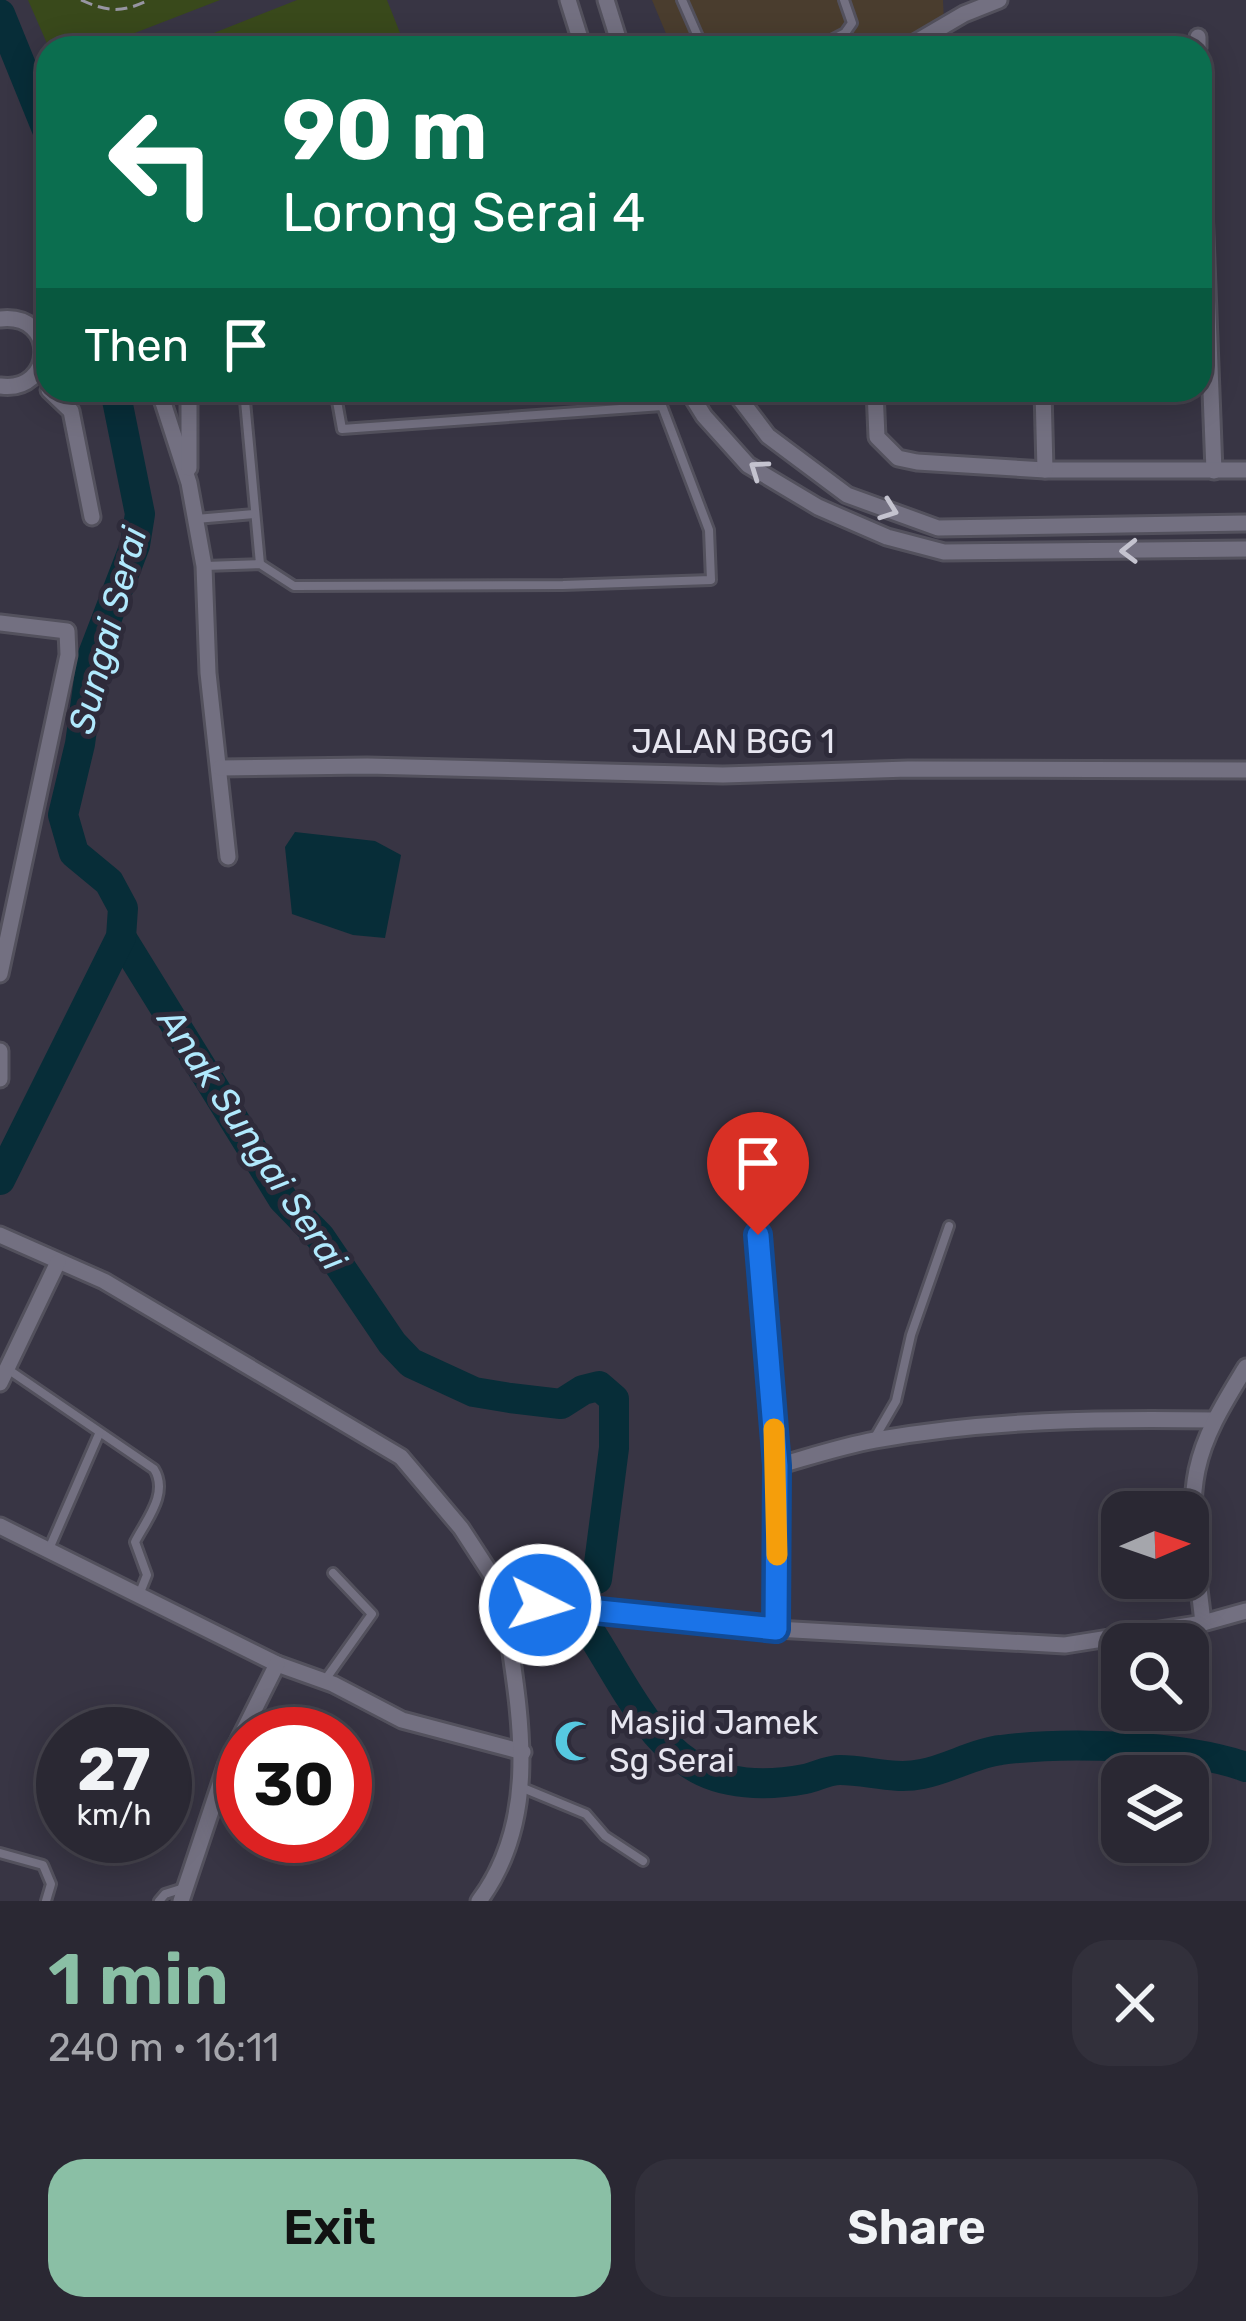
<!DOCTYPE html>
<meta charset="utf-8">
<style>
body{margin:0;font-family:Rubik,sans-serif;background:#32303b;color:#f1f3f6;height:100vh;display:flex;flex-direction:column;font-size:45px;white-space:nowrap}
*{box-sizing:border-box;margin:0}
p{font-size:39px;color:#a5a6ac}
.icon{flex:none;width:66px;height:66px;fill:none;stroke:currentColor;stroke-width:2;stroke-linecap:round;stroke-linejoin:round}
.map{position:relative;height:1901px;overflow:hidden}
.drawer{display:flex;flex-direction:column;background:#2a2833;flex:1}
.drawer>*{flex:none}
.guide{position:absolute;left:36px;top:36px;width:1176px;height:366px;border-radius:36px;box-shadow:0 6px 30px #0003,0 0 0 3px #46444e;background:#0b6e4f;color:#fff;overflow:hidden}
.needle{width:78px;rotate:88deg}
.controls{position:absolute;left:1101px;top:1491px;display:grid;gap:24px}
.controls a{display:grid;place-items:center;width:108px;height:108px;border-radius:24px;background:#2a2833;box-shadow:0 6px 30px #0003,0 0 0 3px #46444e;font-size:60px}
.speed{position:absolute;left:36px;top:1707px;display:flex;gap:24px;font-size:60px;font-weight:700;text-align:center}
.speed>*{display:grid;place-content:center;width:156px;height:156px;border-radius:50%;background:#2a2833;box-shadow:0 6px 30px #0003,0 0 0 3px #46444e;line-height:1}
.speed small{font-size:30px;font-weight:400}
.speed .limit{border:18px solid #d22;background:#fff;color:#111}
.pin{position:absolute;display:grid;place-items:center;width:102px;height:102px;color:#fff;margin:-123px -51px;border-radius:50% 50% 50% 0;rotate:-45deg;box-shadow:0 0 12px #0007}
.pin .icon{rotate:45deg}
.me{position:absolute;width:132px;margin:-66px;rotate:95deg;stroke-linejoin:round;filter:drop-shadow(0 0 9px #0008)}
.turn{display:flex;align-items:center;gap:42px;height:252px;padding:0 48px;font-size:54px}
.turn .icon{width:156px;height:156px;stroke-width:2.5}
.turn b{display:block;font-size:84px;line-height:102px}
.then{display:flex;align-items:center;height:114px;padding:0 48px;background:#0003;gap:24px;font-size:45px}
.round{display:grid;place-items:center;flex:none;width:126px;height:126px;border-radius:36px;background:#32303b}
.summary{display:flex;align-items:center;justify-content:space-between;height:204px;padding:0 48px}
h1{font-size:72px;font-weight:600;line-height:90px;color:#8abfa5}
.cta{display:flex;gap:24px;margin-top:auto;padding:24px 48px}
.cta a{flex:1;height:138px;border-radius:36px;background:#8abfa5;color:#111;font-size:48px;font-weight:600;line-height:138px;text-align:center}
.cta a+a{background:#32303b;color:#f1f3f6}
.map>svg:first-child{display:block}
.commercial{fill:#4a3d2e}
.green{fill:#39491b}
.water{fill:#072d38}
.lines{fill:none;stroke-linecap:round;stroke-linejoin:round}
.river{stroke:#072d38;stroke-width:30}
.lane-casing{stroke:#53515d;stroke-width:14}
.street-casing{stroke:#53515d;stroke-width:21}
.path{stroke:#9795a2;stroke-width:3;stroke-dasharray:12 6;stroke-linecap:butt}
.lane{stroke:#737081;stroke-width:8}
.street{stroke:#737081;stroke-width:15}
.oneway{stroke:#c4c3cf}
.route-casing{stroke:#114b97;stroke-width:30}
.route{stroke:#1a73e8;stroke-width:21}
.slow{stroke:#f59e0b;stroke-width:21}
.labels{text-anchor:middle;stroke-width:10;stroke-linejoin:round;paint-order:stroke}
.street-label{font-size:33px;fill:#e7e6f0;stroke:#2e2b3a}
.poi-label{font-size:33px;fill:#e7e6f0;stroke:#2e2b3a;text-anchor:start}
.water-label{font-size:36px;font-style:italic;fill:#b0e9fd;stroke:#2e2b3a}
</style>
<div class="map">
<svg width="1246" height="1901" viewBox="0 0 1246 1901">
<rect width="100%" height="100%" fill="#383544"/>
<polygon class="commercial" points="652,0 943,0 944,23 910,48 672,48"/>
<g class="green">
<polygon points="28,0 220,0 96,48 49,48"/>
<polygon points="297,0 387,0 406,48 176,48"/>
</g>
<polygon class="water" points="295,832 375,841 401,855 385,938 353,935 292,914 285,847"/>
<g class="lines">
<g class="river">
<polyline points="0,14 48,132"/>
<polyline points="121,937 283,1199 320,1237 392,1343 411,1363 474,1392 510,1398 561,1404 583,1390 599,1386 614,1399 614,1448 597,1579"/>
<polyline points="0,1180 121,937 123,908 109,882 74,853 63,815 80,744 92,657 135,545 140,514 115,390"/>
<path d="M 591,1633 C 620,1678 645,1734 690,1764 C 722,1786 768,1786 805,1779 C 817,1776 829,1770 840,1770 C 868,1770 893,1780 922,1774 C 949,1769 974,1753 1001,1750 C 1068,1741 1184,1745 1246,1767"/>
</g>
<g class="lane-casing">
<g id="lane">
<polyline points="682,0 703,48"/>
<polyline points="816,48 845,33 852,23 844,0"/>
<polyline points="244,390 260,564"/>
<polyline points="335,390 342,429 662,406"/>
<polyline points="196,519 254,514"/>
<polyline points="205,566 260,564 294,586 563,585 711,580 709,530 656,390"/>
<path d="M 9,1370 L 154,1469 C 169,1493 147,1519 135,1542 L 147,1575 L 139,1595"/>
<polyline points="874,1439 896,1401 911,1335 949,1226"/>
<polyline points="49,1549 99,1434"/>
<polyline points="325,1680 372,1614 333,1573"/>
<polyline points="523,1788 586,1814 605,1836 643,1861"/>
<polyline points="0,1853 43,1865 51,1884 46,1901"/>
<polyline points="159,1901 165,1894 184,1888"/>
</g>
</g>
<g class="street-casing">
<g id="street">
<polyline points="568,0 583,48"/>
<polyline points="606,0 621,48"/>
<polyline points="1198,37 1198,48"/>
<polyline points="906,48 964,14 999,0"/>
<polyline points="1200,103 1214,471"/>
<path d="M 0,319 C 59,312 55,394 0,386"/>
<polyline points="49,390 71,411 92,517"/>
<polyline points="159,390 189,483 204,566 208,673 228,857"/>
<polyline points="189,390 189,468"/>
<polyline points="688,390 704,416 748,465 818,507 887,537 944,552 1246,549"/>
<polyline points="733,390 768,436 847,495 938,528 1246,523"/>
<polyline points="875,390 877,437 898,458 917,462 1045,470 1246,470"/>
<polyline points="1043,390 1045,470"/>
<polyline points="0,623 67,631 68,655 0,974"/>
<polyline points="220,768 367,766 723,775 908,769 1246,770"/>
<polyline points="0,1051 0,1079"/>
<polyline points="0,1235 104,1281 401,1457 461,1528 502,1591 540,1605 776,1629 1065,1645 1203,1623 1246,1611"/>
<polyline points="758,1235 777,1466 776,1629"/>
<polyline points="0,1383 58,1262"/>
<path d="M 777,1466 C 809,1457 842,1446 875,1440 C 986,1420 1101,1418 1214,1420"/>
<polyline points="0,1526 277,1664 333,1684 402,1720 523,1752"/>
<path d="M 1203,1623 C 1198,1574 1187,1518 1197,1470 C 1205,1432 1226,1400 1246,1367"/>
<polyline points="181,1901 226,1766 277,1664"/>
<path d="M 479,1901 C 547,1810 515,1694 502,1591"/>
</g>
</g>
<path class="path" d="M 81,0 C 108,12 122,13 149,0"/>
<use href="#lane" class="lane"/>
<use href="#street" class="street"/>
</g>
<defs><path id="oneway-chevron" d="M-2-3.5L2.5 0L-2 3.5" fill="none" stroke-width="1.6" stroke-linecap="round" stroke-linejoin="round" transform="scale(3)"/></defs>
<g class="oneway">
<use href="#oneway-chevron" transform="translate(758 469) rotate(-145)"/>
<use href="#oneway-chevron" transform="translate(889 510) rotate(20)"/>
<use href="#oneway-chevron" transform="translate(1129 551) rotate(179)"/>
</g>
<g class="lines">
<g class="route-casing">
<polyline id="route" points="540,1605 776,1629 777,1466 758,1235"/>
</g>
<use href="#route" class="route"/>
<polyline class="slow" points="774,1429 777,1555"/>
</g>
<defs>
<g id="mosque-bare" transform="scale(3.24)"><path d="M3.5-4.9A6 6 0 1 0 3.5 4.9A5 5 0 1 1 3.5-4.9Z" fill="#56c9e1" stroke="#2e2b3a" stroke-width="2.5" paint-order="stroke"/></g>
</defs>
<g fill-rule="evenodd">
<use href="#mosque-bare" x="575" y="1741"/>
</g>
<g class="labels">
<g class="street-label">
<text x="733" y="753">JALAN BGG 1</text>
</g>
<g class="poi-label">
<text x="609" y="1734">Masjid Jamek<tspan x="609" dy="38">Sg Serai</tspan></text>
</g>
<g class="water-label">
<text transform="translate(107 630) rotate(-75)" y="13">Sungai Serai</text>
<text transform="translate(253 1139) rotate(56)" y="13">Anak Sungai Serai</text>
</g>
</g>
</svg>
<div class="controls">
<a><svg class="needle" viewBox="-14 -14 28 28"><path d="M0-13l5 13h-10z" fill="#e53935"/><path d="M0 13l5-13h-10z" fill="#a5a6ac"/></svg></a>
<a><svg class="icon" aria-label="search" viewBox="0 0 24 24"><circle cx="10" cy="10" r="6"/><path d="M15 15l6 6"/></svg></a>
<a><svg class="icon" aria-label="layers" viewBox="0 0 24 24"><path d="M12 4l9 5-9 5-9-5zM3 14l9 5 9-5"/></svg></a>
</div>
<div class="speed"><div>27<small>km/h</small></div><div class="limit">30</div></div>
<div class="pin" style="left:758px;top:1235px;background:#d93025"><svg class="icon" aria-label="arrive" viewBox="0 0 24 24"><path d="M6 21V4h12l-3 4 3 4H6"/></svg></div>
<svg class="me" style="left:540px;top:1605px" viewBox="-20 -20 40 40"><circle r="17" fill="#1a73e8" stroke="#fff" stroke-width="3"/><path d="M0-11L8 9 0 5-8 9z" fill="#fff"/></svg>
<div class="guide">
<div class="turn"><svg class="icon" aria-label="left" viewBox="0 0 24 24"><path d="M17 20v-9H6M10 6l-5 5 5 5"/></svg><div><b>90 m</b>Lorong Serai 4</div></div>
<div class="then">Then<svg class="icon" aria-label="arrive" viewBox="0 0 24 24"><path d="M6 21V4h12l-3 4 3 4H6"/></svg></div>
</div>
</div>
<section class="drawer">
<div class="summary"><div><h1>1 min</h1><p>240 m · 16:11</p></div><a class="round"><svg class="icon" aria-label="close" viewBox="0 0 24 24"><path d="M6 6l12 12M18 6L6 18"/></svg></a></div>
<div class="cta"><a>Exit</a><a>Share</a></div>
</section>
